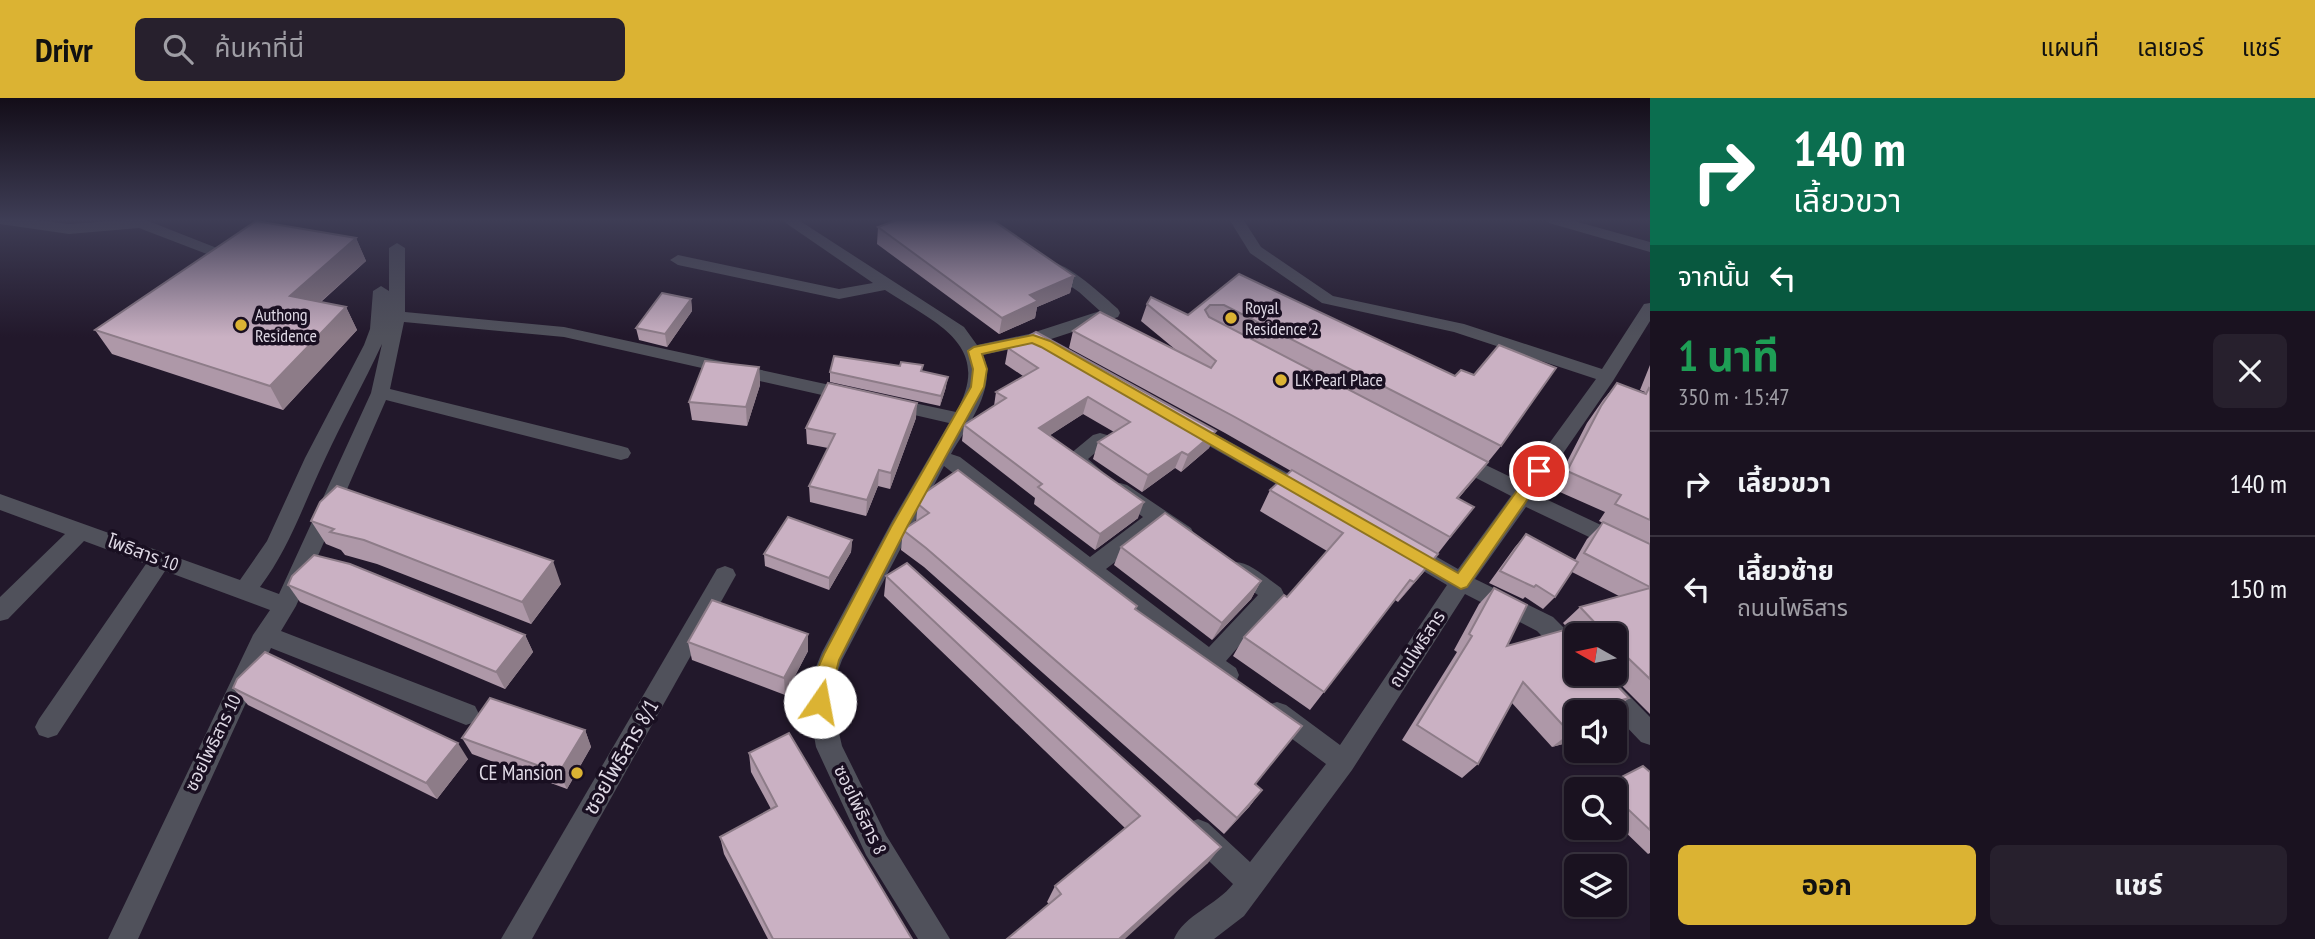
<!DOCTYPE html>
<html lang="th">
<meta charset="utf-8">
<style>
body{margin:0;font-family:"PT Sans Narrow","Noto Sans Thai",sans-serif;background:#27202d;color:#f1f3f6;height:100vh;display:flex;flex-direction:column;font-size:26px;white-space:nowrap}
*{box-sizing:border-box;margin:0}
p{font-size:23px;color:#9f9ea5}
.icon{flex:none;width:38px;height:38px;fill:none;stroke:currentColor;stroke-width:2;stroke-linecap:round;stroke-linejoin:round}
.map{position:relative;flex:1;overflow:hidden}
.side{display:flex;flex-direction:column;background:#1a1220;width:665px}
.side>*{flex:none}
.guide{background:#0b6e4f;color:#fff;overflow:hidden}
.needle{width:46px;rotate:279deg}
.controls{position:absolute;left:1564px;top:525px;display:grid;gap:14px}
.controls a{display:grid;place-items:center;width:63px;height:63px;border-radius:10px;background:#1a1220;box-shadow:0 2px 5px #0004,0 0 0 2px #38323e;font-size:35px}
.pin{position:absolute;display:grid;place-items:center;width:60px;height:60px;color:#fff;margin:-30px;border:4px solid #fff;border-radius:50%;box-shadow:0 2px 7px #0007}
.me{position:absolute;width:77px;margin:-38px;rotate:12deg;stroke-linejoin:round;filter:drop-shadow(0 0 5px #0008)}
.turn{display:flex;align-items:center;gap:24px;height:147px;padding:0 28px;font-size:32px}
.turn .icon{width:91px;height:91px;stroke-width:2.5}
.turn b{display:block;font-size:49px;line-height:60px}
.then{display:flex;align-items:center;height:66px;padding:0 28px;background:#0003;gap:14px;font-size:26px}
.round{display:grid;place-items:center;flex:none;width:74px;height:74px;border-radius:10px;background:#27202d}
.summary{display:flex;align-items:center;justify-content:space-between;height:119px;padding:0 28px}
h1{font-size:42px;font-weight:700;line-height:52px;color:#1e9e55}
.action{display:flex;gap:14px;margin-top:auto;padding:14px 28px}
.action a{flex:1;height:80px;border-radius:10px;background:#dbb333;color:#111;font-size:28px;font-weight:700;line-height:80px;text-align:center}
.action a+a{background:#27202d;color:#f1f3f6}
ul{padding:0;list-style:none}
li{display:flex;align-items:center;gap:21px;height:105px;padding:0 28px;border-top:2px solid #38323e}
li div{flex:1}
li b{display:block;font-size:26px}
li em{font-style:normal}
header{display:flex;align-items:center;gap:42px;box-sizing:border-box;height:98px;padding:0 35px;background:#dbb333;color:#111}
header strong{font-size:33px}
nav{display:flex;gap:38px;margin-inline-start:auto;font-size:24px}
.search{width:490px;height:63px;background:#27202d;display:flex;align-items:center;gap:18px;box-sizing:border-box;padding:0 24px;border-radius:10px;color:#9f9ea5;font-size:26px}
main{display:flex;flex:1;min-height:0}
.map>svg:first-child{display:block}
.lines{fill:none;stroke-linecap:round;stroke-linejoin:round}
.minor{fill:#50515b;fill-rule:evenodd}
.wall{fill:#ae98a8}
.shaded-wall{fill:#8d7c88}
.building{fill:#cab1c3;stroke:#8d7c88;stroke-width:2}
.route{fill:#dbb333;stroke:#8e7421;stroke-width:2}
.poi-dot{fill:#dbb333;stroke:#190f21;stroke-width:2.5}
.labels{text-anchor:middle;stroke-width:7;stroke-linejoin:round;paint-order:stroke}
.poi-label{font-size:18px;fill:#dfd9e5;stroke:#190f21;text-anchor:start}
.street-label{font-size:18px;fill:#dfd9e5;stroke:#190f21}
.near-street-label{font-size:21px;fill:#dfd9e5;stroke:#190f21}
.near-poi-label{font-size:21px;fill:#dfd9e5;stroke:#190f21;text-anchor:end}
</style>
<header>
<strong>Drivr</strong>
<div class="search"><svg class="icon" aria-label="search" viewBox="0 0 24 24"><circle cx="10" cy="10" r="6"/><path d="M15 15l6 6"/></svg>ค้นหาที่นี่</div>
<nav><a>แผนที่</a><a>เลเยอร์</a><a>แชร์</a></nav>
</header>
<main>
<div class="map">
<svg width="1650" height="841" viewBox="0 0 1650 841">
<rect width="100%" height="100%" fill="#22182b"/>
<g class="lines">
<g class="minor">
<polygon points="0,121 27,121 69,126 143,121 222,152 225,155 222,158 212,158 139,130 69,136 0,126"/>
<path d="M 780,121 L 797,121 L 964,229 L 977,247 L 1029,236 L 1100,213 L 1079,194 L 1044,170 L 1042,167 L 1044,164 C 1063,159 1104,199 1118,211 L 1120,215 L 1118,219 L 1039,245 L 983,257 C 998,290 967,328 951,356 L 960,359 L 1090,459 L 1143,419 L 1113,397 L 1110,392 L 1113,387 L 1120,385 L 1127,387 L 1191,430 L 1194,436 L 1191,442 L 1183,444 L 1159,430 L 1106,471 L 1209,549 L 1258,497 L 1228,477 L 1225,471 L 1228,465 C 1246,459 1266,480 1281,490 L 1284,496 L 1226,563 L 1236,570 L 1239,577 L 1236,584 L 1227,587 L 1218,584 L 944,368 L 842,562 L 835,581 L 832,604 L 842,648 L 886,737 L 950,841 L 918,841 L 866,757 L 816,649 L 808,604 L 811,581 L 822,554 L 892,423 L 949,325 L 884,310 L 882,306 L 884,302 L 891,300 L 956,314 C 995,246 933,224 885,192 L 839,201 L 678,167 L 670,162 L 678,157 L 839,191 L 873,185 Z"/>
<path d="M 1229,121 L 1243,121 L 1261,149 L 1333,198 L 1464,226 L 1602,271 L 1644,206 L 1650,205 L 1650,223 L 1613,283 L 1535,396 L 1650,450 L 1650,468 L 1526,409 L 1475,481 L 1553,519 L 1577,543 L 1577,569 L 1569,566 L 1537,533 L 1465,496 L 1352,672 L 1244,818 L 1214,841 L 1174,841 C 1184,817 1217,807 1233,786 L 1188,743 L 1184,734 L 1188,725 L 1198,721 L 1208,725 L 1250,764 L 1326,666 L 1268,623 L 1264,615 L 1268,607 L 1277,604 L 1286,607 L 1340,647 L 1447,487 L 1398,458 L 1395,452 L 1398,446 L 1406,444 L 1414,446 L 1458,471 L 1511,398 L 1449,366 L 1446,361 L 1449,356 L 1463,356 L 1521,384 L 1596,281 L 1454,234 L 1322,205 L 1250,155 Z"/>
<polygon points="1567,121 1650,144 1650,154 1549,125 1547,122"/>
<path d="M 397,145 L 405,150 L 405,214 L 564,229 L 853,292 L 862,298 L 853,304 L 564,239 L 404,224 L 390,291 L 621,348 L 628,350 L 631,355 L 628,360 L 621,362 L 386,302 L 296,508 L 281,533 L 475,608 L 479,616 L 475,624 L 466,627 L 271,550 L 138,841 L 108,841 L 253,537 L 270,512 L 165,473 L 57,637 L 48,640 L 39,637 L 35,629 L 39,621 L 146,466 L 84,443 L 8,521 L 0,523 L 0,499 L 65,436 L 0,412 L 0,396 L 240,482 L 267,443 L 305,360 L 364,247 L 370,231 L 373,193 L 381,188 L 389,193 L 389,150 ZM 382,246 L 371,295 L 279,496 L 260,489 C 289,451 304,405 325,361 C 343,322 364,285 382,246 Z"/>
<polygon points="1188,321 1313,389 1316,394 1313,399 1306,401 1299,399 1181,332 1178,327 1181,322"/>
<polygon points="1100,335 1107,337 1110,342 1088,361 1103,374 1100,379 1093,381 1067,366 1064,361 1093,337"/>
<polygon points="725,468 733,471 736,477 532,841 501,841 717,471"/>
<polygon points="1580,576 1608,576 1650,619 1650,647 1641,644 1583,583"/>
</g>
</g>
<g class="wall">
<polygon points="878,129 1074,178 1070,195 1037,209 1035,220 999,236 877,146"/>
<polygon points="356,140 366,163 321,204 346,209 357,232 283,312 112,256 95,232"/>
<polygon points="1239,176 1501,348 1458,401 1474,409 1422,476 1398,504 1395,502 1310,612 1233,558 1244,539 1287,499 1327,453 1260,413 1270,392 1291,373 1225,335 1069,250 1073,233 1176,252 1141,223 1147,206 1188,217"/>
<polygon points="691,201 692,213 667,249 639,242 636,230"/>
<polygon points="1008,250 1216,333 1209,350 1181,374 1175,370 1142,394 1093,361 1098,344 1114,334 1083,316 1050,337 1138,420 1095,452 1034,406 1035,400 962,343 964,327 994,308 996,294 1023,278 1005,266"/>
<polygon points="1650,267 1650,616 1610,576 1615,576 1615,537 1577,537 1577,540 1563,525 1580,509 1619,498 1572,474 1555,499 1543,511 1525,499 1523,501 1489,485 1515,449 1526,436 1575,462 1587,441 1603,425 1599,423 1605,414 1553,391 1587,325 1603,302 1617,285 1644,295 1645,294 1640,292"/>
<polygon points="759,269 760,287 747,328 692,322 689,304"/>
<polygon points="830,274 922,274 946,289 940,308 830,284"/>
<polygon points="916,320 890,391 878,388 866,418 810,404 809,388 828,350 807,346 806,330"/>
<polygon points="918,406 1136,511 1255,686 1262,692 1249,709 1224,736 924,469 901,452 903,432 916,424"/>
<polygon points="311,423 561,486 531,526 377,466 345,457 341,452 326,446"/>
<polygon points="852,442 851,454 829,492 765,468 764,456"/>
<polygon points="1121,449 1261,483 1251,501 1212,542 1114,467"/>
<polygon points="886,478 1208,765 1049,806 1047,804 1055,788 1125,730 884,498"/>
<polygon points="288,487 525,537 533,554 505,591 300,504"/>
<polygon points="1494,490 1507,548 1577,576 1629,600 1577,642 1552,649 1512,605 1478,666 1462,680 1402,642 1457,554 1454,552 1479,506"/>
<polygon points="688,544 808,553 785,597 692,562"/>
<polygon points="233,590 468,661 437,701 248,607"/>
<polygon points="585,632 591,649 567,691 472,656 462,640"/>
<polygon points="749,655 912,841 768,841 724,756 720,739 771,711 751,674"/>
<polygon points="1650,674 1650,755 1648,756 1615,724 1615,691 1600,691 1604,688"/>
</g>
<g class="shaded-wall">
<polygon points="356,140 366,163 301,221 290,198"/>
<polygon points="1074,178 1070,195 1037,209 1035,220 999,236 1002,220 1030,197"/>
<polygon points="691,201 692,213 667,249 665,236"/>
<polygon points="346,209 357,232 283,312 270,288"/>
<polygon points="759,269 760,287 747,328 746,309"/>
<polygon points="948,279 946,289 940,308 941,298"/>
<polygon points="1088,299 1083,316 1035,347 1039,330"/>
<polygon points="917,305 916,320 890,391 891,375"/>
<polygon points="1216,333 1209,350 1181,374 1188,357"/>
<polygon points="1182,354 1175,370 1142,394 1148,377"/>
<polygon points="1488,364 1475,381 1444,417 1457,400"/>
<polygon points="879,372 878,388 866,418 867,402"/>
<polygon points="1144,404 1138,420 1095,452 1100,436"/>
<polygon points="852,442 851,454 829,492 829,480"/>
<polygon points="1438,456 1422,476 1398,504 1414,484"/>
<polygon points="553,463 561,486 531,526 522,504"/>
<polygon points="1261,483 1251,501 1212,542 1222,525"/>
<polygon points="808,536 808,553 785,597 784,580"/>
<polygon points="525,537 533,554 505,591 496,574"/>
<polygon points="1629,600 1611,614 1604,607"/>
<polygon points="585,632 591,649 567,691 559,675"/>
<polygon points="1577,632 1577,642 1552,649 1570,635"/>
<polygon points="458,645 468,661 437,701 426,685"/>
<polygon points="1262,692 1249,709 1224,736 1237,720"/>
<polygon points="1221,749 1208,765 1125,841 1119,841"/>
</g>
<g class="building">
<polygon points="900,121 991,121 1074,178 1030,197 1038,203 1002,220 878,129"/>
<polygon points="256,123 356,140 290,198 346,209 270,288 95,232"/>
<polygon points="1239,176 1455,278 1461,272 1474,277 1499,247 1556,270 1501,348 1224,207 1210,207 1205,212 1209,219 1488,364 1457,400 1474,409 1450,439 1233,318 1073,233 1100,214 1211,270 1216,263 1147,206 1151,199 1188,217"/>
<polygon points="662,195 691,201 665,236 636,230"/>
<polygon points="1036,234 1216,333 1188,357 1182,354 1148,377 1098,344 1130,324 1088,299 1039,330 1144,404 1100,436 1038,389 1042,386 964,327 1006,300 996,294 1038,270 1008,250"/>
<polygon points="834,258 900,268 901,264 923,267 921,273 948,279 941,298 830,274"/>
<polygon points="705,263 759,269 746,309 689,304"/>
<polygon points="828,285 917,305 891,375 879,372 867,402 809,388 835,336 806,330"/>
<polygon points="1617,285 1646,296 1649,290 1650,291 1650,422 1615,406 1621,397 1567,373 1601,308"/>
<polygon points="958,372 1137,508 1135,511 1302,628 1255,686 1262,692 1237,720 926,450 903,432 929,415 918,406 923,396"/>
<polygon points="1292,372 1438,456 1414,484 1410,482 1324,594 1244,539 1284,497 1287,499 1343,435 1270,392"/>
<polygon points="337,388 553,463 522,504 364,442 330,434 334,431 311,423 320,404"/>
<polygon points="1165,415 1261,483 1222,525 1121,449"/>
<polygon points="788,419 852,442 829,480 764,456"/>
<polygon points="1603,424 1650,446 1650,489 1584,455"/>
<polygon points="1526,436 1578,464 1555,499 1536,487 1534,489 1500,473"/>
<polygon points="314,457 350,466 525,537 496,574 288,487 292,478"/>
<polygon points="907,465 1221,749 1119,841 1007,841 1061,796 1055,788 1140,718 886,478"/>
<polygon points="1494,490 1527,507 1507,548 1564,532 1577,544 1577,576 1606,576 1629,600 1604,607 1611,614 1577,614 1577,632 1570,635 1523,584 1478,666 1417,627 1472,538 1469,536"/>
<polygon points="1650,490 1650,581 1626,558 1615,558 1615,537 1597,537 1597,527 1580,509"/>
<polygon points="712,502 808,536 784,580 688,544"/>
<polygon points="265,554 458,645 426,685 233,590 237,581"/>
<polygon points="490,600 585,632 559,675 462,640"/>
<polygon points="789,635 912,841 773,841 720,739 777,708 749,655"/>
<polygon points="1643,668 1650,674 1650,732 1615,699 1615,691 1607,691 1604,688"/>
</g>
<linearGradient id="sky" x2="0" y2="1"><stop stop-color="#130d18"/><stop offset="0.51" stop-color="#3e3d55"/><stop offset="1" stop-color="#3e3d55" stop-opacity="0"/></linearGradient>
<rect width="1650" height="239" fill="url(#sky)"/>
<polygon class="route" points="1033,237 1050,243 1458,475 1534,369 1539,367 1547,373 1467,489 1461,491 1041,249 1032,245 982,256 987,271 984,289 907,429 839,562 827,610 820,612 813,610 811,604 813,581 824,556 891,429 971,289 973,271 968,253 974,249"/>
<g class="poi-dot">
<circle cx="1231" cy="220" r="7"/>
<circle cx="241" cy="227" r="7"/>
<circle cx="1281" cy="282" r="7"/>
<circle cx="577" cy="675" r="7"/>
</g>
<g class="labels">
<g class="poi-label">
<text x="1245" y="216">Royal<tspan x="1245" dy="21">Residence 2</tspan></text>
<text x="255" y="223">Authong<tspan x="255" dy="21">Residence</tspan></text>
<text x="1295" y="288">LK Pearl Place</text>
</g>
<g class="street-label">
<text transform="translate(143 455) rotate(20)" y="6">โพธิสาร 10</text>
<text transform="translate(1417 551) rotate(-57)" y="6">ถนนโพธิสาร</text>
<text transform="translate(213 645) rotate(-64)" y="6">ซอยโพธิสาร 10</text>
<text transform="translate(860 712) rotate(64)" y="6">ซอยโพธิสาร 8</text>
</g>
<g class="near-street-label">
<text transform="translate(621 659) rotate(-60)" y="7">ซอยโพธิสาร 8/1</text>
</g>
<g class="near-poi-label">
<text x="563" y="682">CE Mansion</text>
</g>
</g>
</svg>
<div class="controls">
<a><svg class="needle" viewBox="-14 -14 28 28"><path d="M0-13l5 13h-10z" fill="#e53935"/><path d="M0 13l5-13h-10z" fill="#9f9ea5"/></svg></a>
<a><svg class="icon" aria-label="sound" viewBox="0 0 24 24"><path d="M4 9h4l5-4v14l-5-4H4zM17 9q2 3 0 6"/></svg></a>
<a><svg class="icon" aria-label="search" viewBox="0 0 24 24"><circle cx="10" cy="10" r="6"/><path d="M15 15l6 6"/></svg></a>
<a><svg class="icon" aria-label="layers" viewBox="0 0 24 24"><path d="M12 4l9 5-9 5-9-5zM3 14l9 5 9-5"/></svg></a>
</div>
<div class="pin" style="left:1539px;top:373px;background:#d93025"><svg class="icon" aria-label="arrive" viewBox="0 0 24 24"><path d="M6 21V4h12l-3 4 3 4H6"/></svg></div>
<svg class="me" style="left:820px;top:604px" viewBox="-20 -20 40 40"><circle r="19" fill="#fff"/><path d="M0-13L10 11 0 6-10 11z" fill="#dbb333"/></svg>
</div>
<section class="side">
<div class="guide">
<div class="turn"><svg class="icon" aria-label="right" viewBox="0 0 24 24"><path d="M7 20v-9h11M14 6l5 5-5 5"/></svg><div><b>140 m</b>เลี้ยวขวา</div></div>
<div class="then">จากนั้น<svg class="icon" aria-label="left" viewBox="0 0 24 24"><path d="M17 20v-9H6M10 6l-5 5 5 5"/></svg></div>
</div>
<div class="summary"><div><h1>1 นาที</h1><p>350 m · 15:47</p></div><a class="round"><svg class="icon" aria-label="close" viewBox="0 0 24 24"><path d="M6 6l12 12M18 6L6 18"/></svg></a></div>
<ul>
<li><svg class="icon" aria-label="right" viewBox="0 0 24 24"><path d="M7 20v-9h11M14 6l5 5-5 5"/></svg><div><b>เลี้ยวขวา</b></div><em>140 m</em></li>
<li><svg class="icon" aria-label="left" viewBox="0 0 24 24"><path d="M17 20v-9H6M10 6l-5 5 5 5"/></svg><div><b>เลี้ยวซ้าย</b><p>ถนนโพธิสาร</p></div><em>150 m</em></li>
</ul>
<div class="action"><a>ออก</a><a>แชร์</a></div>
</section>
</main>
